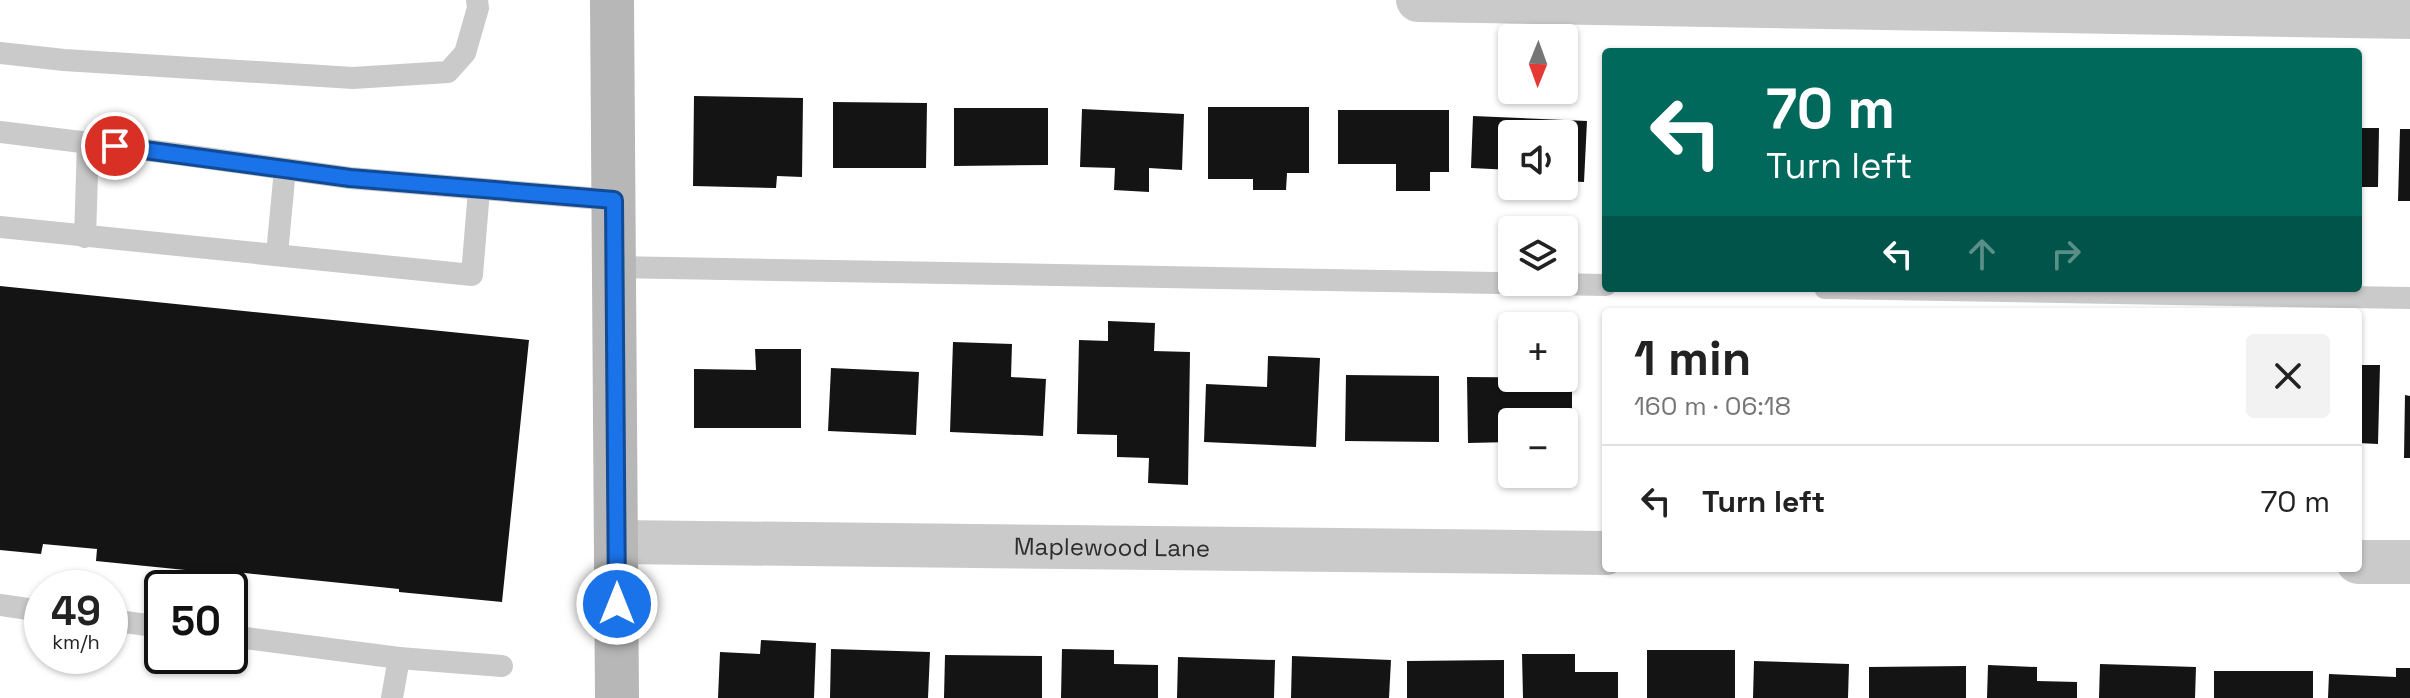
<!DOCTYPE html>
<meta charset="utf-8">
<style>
body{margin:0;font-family:"Space Grotesk",sans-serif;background:#f2f2f2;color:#222;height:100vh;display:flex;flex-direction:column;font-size:30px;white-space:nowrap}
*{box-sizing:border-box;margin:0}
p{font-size:26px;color:#767676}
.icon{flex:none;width:44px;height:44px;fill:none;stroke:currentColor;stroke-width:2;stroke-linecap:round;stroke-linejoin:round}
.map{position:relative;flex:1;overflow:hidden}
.side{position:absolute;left:1602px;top:308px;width:760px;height:264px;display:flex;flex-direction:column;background:#fff;border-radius:8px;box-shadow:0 2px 6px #0004}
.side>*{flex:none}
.guide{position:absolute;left:1602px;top:48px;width:760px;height:244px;border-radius:8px;box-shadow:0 2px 6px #0004;background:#00695c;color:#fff;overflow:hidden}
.needle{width:52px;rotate:181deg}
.fabs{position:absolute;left:1498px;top:24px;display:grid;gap:16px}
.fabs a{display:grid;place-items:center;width:80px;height:80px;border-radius:8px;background:#fff;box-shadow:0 2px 6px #0004;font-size:40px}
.speed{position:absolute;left:24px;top:570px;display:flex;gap:16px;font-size:40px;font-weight:700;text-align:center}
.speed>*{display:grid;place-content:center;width:104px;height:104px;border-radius:50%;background:#fff;box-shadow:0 2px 6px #0004;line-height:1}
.speed small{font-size:20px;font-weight:400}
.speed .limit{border:4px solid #111;border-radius:12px;background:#fff;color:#111}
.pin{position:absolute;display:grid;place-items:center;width:68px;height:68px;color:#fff;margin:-34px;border:4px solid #fff;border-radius:50%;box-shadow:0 2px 8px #0007}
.me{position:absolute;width:88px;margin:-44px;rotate:0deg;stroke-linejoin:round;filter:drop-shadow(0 0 6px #0008)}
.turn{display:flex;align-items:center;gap:28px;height:168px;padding:0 32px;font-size:36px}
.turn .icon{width:104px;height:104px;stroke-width:2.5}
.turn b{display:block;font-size:56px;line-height:68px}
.lanes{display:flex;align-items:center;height:76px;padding:0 32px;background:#0003;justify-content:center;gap:40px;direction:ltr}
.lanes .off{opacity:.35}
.round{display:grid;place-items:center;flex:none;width:84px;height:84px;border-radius:8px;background:#f2f2f2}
.summary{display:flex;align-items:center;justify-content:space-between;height:136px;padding:0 32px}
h1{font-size:48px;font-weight:800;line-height:60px}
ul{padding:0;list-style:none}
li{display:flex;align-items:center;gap:24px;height:112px;padding:0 32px;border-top:2px solid #e0e0e0}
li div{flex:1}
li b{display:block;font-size:30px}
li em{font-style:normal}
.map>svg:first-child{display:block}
.building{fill:#141414}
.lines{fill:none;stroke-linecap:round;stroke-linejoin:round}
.lane{stroke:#cacaca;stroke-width:22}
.street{stroke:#cacaca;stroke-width:44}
.secondary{stroke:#b7b7b7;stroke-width:44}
.route-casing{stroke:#114b97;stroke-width:20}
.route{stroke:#1a73e8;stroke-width:14}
.labels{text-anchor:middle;stroke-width:8;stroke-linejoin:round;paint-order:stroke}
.street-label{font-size:24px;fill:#2d2d2d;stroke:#fff}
</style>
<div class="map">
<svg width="2410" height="698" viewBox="0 0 2410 698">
<rect width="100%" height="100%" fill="#fff"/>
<g class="building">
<polygon points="694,96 803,98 802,177 777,176 776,188 693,186"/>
<polygon points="833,102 927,103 926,168 833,168"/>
<polygon points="1208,107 1309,107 1309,173 1287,173 1286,190 1253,190 1253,179 1208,179"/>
<polygon points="954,108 1048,108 1048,165 954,166"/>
<polygon points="1082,109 1184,114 1182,170 1149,168 1149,192 1114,190 1115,168 1080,167"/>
<polygon points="1338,110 1449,110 1449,172 1430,172 1430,191 1396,191 1396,164 1338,164"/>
<polygon points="1473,116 1587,121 1584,182 1564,181 1564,134 1512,134 1512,170 1471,168"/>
<polygon points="2358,128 2379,128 2378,187 2358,187"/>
<polygon points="2400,129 2410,129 2410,201 2398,201"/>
<polygon points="0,286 529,340 502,602 399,592 399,589 216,570 215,573 96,561 97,549 43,544 41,554 0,550"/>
<polygon points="1108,321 1155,323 1154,351 1190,352 1188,485 1148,483 1149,458 1117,457 1117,435 1077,434 1079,340 1108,341"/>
<polygon points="953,342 1012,344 1011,377 1046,379 1043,436 950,432"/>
<polygon points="755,349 801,349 801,428 694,428 694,369 756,370"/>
<polygon points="1268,356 1320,358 1316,447 1204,442 1206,384 1267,387"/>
<polygon points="1564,359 1572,359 1572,442 1564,442 1564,422 1512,422 1512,442 1468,443 1467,377 1564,378"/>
<polygon points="2358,365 2380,365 2378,444 2358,443"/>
<polygon points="831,368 919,372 916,435 828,431"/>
<polygon points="1346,375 1439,376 1439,442 1345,441"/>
<polygon points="2405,395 2410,396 2410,458 2404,458"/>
<polygon points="761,640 816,643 814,698 718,698 720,652 760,654"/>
<polygon points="831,649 930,652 928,698 830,698"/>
<polygon points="1062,649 1114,650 1114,664 1158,665 1158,698 1061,698"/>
<rect x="1647" y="650" width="88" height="48"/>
<polygon points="1522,654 1575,654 1575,672 1618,672 1618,698 1523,698"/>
<polygon points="945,655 1042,656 1042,698 944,698"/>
<polygon points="1292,656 1391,660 1389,698 1291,698"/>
<polygon points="1178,657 1275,660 1274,698 1177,698"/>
<polygon points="1504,660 1504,698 1407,698 1407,661"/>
<polygon points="1754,661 1849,664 1848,698 1753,698"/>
<polygon points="2100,664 2196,667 2195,698 2099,698"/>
<polygon points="1988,665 2037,667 2037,681 2077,682 2077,698 1987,698"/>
<polygon points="1966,666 1966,698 1869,698 1869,667"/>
<polygon points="2396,668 2410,668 2410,698 2328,698 2329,674 2396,677"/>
<rect x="2214" y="671" width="99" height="27"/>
</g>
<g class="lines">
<g class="lane">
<polyline points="0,53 64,60 353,78 448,72 465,53 478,8 477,0"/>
<polyline points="0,132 170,153 350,178 614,200"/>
<polyline points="0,227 472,275 479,190"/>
<polyline points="85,237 88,143"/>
<polyline points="277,254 285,169"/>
<polyline points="614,267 1606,285"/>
<polyline points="1825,288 2410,298"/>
<polyline points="0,605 42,611"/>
<polyline points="110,620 162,627"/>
<polyline points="230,636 399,658 392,698"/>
<polyline points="399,658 502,666"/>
</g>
<g class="street">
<polyline points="1418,0 2410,17"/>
<path id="s1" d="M 616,542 L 1606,553"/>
<polyline points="2358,562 2410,562"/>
</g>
<polyline class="secondary" points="612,0 617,698"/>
</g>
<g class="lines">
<g class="route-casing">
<polyline id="route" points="115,146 350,178 614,200 617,604"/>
</g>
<use href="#route" class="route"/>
</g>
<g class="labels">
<g class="street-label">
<text dy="8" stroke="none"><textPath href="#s1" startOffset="496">Maplewood Lane</textPath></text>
</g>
</g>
</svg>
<div class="fabs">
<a><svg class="needle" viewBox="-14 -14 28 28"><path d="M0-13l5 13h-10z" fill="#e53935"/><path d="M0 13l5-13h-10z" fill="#767676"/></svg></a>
<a><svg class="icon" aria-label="sound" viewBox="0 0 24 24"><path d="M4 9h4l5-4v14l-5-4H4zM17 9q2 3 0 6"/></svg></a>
<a><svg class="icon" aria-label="layers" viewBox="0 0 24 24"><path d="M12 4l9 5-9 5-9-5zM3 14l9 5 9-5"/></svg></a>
<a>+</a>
<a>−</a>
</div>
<div class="speed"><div>49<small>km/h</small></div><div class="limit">50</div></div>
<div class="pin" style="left:115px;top:146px;background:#d93025"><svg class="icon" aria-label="arrive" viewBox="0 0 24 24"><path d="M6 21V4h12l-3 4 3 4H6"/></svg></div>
<svg class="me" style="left:617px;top:604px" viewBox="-20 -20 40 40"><circle r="17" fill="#1a73e8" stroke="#fff" stroke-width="3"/><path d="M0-11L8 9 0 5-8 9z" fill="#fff"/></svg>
<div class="guide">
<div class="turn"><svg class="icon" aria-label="left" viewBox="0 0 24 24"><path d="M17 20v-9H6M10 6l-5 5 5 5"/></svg><div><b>70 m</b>Turn left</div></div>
<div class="lanes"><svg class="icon" aria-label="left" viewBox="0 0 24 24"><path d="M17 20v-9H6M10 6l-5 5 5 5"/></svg><svg class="icon off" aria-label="ahead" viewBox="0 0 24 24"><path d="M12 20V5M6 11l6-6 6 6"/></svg><svg class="icon off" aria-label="right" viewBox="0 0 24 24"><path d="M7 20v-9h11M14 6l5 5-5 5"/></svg></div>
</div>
<section class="side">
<div class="summary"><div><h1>1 min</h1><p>160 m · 06:18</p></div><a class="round"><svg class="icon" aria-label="close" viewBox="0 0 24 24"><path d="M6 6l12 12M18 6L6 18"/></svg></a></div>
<ul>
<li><svg class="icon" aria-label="left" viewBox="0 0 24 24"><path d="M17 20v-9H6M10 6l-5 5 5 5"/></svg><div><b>Turn left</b></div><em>70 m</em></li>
</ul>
</section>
</div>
